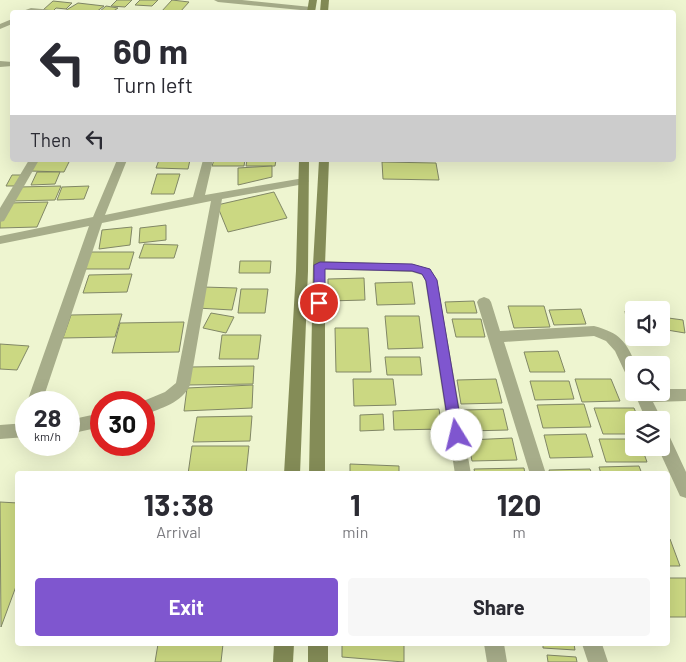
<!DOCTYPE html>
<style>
body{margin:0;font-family:Barlow,sans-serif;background:#f7f7f7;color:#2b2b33;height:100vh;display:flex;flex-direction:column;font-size:19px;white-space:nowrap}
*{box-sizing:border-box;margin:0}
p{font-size:16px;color:#7c7c81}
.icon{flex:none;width:28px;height:28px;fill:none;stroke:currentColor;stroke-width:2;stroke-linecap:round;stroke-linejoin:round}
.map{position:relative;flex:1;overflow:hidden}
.drawer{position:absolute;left:15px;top:471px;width:655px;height:175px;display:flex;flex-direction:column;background:#fff;border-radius:5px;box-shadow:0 5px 20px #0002}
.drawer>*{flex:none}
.hud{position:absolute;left:10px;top:10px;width:666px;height:152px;border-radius:5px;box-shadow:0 5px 20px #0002;background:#fff;color:#2b2b33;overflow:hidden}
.buttons{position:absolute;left:625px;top:301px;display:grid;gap:10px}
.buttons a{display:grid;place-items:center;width:45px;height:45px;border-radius:5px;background:#fff;box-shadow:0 5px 20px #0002;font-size:25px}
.speed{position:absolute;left:15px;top:391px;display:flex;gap:10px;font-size:25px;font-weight:700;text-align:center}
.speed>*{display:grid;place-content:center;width:65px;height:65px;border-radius:50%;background:#fff;box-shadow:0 5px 20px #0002;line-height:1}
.speed small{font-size:12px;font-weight:400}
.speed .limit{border:8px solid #d22;background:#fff;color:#111}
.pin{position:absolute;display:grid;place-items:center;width:42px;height:42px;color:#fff;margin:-21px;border:2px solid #fff;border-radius:50%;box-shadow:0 1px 5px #0007}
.me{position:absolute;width:55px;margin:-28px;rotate:351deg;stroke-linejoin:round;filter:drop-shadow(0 0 4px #0008)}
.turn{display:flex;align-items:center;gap:18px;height:105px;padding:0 20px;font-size:22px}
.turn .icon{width:65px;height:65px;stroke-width:2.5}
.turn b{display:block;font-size:35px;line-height:42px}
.then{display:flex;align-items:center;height:48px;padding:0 20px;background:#0003;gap:10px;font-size:19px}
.eta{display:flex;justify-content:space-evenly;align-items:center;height:85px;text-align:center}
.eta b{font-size:30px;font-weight:700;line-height:35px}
.action{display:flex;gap:10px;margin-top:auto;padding:10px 20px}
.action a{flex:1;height:58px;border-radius:5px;background:#7f56cf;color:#fff;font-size:20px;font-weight:700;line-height:58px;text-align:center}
.action a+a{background:#f7f7f7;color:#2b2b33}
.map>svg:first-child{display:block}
.building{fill:#cbd882;stroke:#818766}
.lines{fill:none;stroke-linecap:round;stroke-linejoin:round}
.minor{fill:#a7ad8a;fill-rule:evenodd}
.secondary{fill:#848c57;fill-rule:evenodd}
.route{fill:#7f56cf;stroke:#533887}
</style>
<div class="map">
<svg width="686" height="662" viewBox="0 0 686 662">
<rect width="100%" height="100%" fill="#eef5d0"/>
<g class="building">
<polygon points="117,0 132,0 125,7 111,6"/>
<polygon points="140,0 158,0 152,6 135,5"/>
<polygon points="172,0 189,2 180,12 161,12"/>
<polygon points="53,1 72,3 66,9 56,8 53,11 43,10"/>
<polygon points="78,3 104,6 96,12 63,12"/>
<polygon points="106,6 118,8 112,12 99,12"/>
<polygon points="37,160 70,160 64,172 30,171"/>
<polygon points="159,160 190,160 188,169 156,168"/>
<polygon points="214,160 245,160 244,166 212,166"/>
<polygon points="247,160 276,160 275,166 246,166"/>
<polygon points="382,162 436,163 439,180 383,179"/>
<polygon points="272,166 272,177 238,185 238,168"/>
<polygon points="37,172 60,172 55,184 31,185"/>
<polygon points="157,174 180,174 174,194 151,194"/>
<polygon points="12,175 23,175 18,186 6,186"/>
<polygon points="61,186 55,200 12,201 19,187"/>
<polygon points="89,186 84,199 57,200 62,187"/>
<polygon points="274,192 287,218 228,232 217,205"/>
<polygon points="48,202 37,227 0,228 0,221 9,203"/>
<polygon points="166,225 166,240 139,243 140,228"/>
<polygon points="132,227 130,245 99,249 102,230"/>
<polygon points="144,244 178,245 174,258 139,258"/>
<polygon points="91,252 134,252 129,269 84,269"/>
<polygon points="240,261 271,261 270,273 239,273"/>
<polygon points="132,274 127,292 83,293 89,275"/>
<polygon points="364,278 365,300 328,301 328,279"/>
<polygon points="412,282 415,304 377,305 375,283"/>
<polygon points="203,287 237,288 232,310 197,308"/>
<polygon points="241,289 268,289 265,313 238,313"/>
<polygon points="474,301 477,313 447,313 445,302"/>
<polygon points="508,306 544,306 550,327 514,328"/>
<polygon points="581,309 586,324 554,325 549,310"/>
<polygon points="625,311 634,312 634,325 627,324"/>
<polygon points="211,313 234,317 226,333 203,328"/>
<polygon points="122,314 115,337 63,338 71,315"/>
<polygon points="385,316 419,316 423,348 388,349"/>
<polygon points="661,317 683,320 685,333 661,329"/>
<polygon points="452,319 481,319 485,337 456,337"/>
<polygon points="184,322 179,352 112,353 120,323"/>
<polygon points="335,328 368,328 371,372 336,372"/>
<polygon points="222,335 261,335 258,359 219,359"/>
<polygon points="0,344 29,346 17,370 0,369"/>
<polygon points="558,351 565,372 530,372 524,352"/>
<polygon points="385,357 420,357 422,375 387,375"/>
<polygon points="254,366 253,384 187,385 190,367"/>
<polygon points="353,379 393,379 396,405 354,406"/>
<polygon points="496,379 502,403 461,404 457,380"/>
<polygon points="575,379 611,379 620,401 582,402"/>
<polygon points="530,381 569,381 574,399 535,400"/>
<polygon points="253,385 252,408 184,411 187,388"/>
<polygon points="584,404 591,427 543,428 537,405"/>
<polygon points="594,408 634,408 639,420 634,420 634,434 603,434"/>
<polygon points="439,409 442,429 394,430 393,411"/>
<polygon points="503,409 508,430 468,431 464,410"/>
<polygon points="383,414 384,430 360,431 360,415"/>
<polygon points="252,416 250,441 193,442 197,417"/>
<polygon points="586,434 593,457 550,458 544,435"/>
<polygon points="512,438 517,460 472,461 468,440"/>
<polygon points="599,439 634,439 634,448 642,448 647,462 606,462"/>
<polygon points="192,446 249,446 246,474 188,474"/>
<polygon points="350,464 399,466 399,474 350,474"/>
<polygon points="639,466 642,474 601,474 599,467"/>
<polygon points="524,468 525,474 475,474 474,469"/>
<polygon points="590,469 592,474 550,474 549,470"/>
<polygon points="0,502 18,503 18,581 1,627"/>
<polygon points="668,539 670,539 680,566 668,566"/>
<rect x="668" y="578" width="18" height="39"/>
<polygon points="158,644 223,644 221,662 155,662"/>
<polygon points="342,644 404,644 404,662 342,657"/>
<polygon points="543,644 574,644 575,650 543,648"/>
<polygon points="547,655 576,657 577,662 548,662"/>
</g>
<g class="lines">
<g class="minor">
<polygon points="214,0 242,0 311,7 315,9 311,11 218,2"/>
<polygon points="31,8 52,10 56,12 20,12"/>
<polygon points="12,19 12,24 0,29 0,24"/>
<polygon points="0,61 12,62 12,66 0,67"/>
<polygon points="29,160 39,160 4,221 0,222 0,208"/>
<path d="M 117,160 L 127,160 L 105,215 L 193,197 L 203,160 L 213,160 L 205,195 L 304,178 L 309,181 L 304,184 L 222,199 L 190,385 C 182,403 161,408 144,415 L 144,402 L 141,402 L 165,392 L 176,383 L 211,201 L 102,223 L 42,402 L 27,402 L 89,226 L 0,244 L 0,236 L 93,217 Z"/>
<polygon points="319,261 412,264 430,269 437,280 471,474 455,474 425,280 422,275 412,272 319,269 313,265"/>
<path d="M 484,297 L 489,299 L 491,302 L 500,331 L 594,326 C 620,333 626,341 636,365 L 634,365 L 634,383 L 629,381 L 615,351 L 606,341 L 599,338 L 594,336 L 504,342 L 546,474 L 530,474 L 477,302 L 479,299 Z"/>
<polygon points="661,389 686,389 686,401 653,402 662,420 646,420 634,392 661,392"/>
<polygon points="101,413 101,427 69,434 69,420"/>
<polygon points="26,423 26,437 0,439 0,425"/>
<polygon points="661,429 667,431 686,472 686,498 680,496 658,448 661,448"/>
<polygon points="484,644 504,644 507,662 487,662"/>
<polygon points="582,644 602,644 608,662 588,662"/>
</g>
<g class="secondary">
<polygon points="309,0 317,0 315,12 307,12"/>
<polygon points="321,0 329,0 328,12 320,12"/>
<polygon points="299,160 309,160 308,271 300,474 284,474 296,271"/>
<polygon points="319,160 329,160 325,265 325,474 309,474 313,265"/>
<polygon points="274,644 294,644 293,662 273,662"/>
<rect x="308" y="644" width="20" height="18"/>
</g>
</g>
<polygon class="route" points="320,262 412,264 430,269 437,280 463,435 461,439 457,441 452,439 450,435 426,281 422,274 412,271 325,269 325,303 319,307 314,303 314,265"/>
</svg>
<div class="buttons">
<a><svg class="icon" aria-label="sound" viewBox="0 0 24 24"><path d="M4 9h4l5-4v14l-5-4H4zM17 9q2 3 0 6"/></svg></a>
<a><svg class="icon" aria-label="search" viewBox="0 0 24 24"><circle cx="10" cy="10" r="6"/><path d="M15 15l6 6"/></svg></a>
<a><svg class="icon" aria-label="layers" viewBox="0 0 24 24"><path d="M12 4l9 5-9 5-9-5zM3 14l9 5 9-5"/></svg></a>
</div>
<div class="speed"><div>28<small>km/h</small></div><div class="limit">30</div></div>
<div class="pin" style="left:319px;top:303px;background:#d93025"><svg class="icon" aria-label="arrive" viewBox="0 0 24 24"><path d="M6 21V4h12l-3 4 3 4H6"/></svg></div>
<svg class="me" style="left:457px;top:435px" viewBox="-20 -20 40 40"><circle r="19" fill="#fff"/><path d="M0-13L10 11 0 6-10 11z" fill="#7f56cf"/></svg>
<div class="hud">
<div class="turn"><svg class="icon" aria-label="left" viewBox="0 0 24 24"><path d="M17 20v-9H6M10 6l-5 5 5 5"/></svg><div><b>60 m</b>Turn left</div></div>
<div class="then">Then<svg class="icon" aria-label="left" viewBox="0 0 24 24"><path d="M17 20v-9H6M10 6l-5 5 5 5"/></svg></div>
</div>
<section class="drawer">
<div class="eta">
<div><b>13:38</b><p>Arrival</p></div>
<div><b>1</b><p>min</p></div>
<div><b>120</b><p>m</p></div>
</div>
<div class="action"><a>Exit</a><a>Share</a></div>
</section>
</div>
